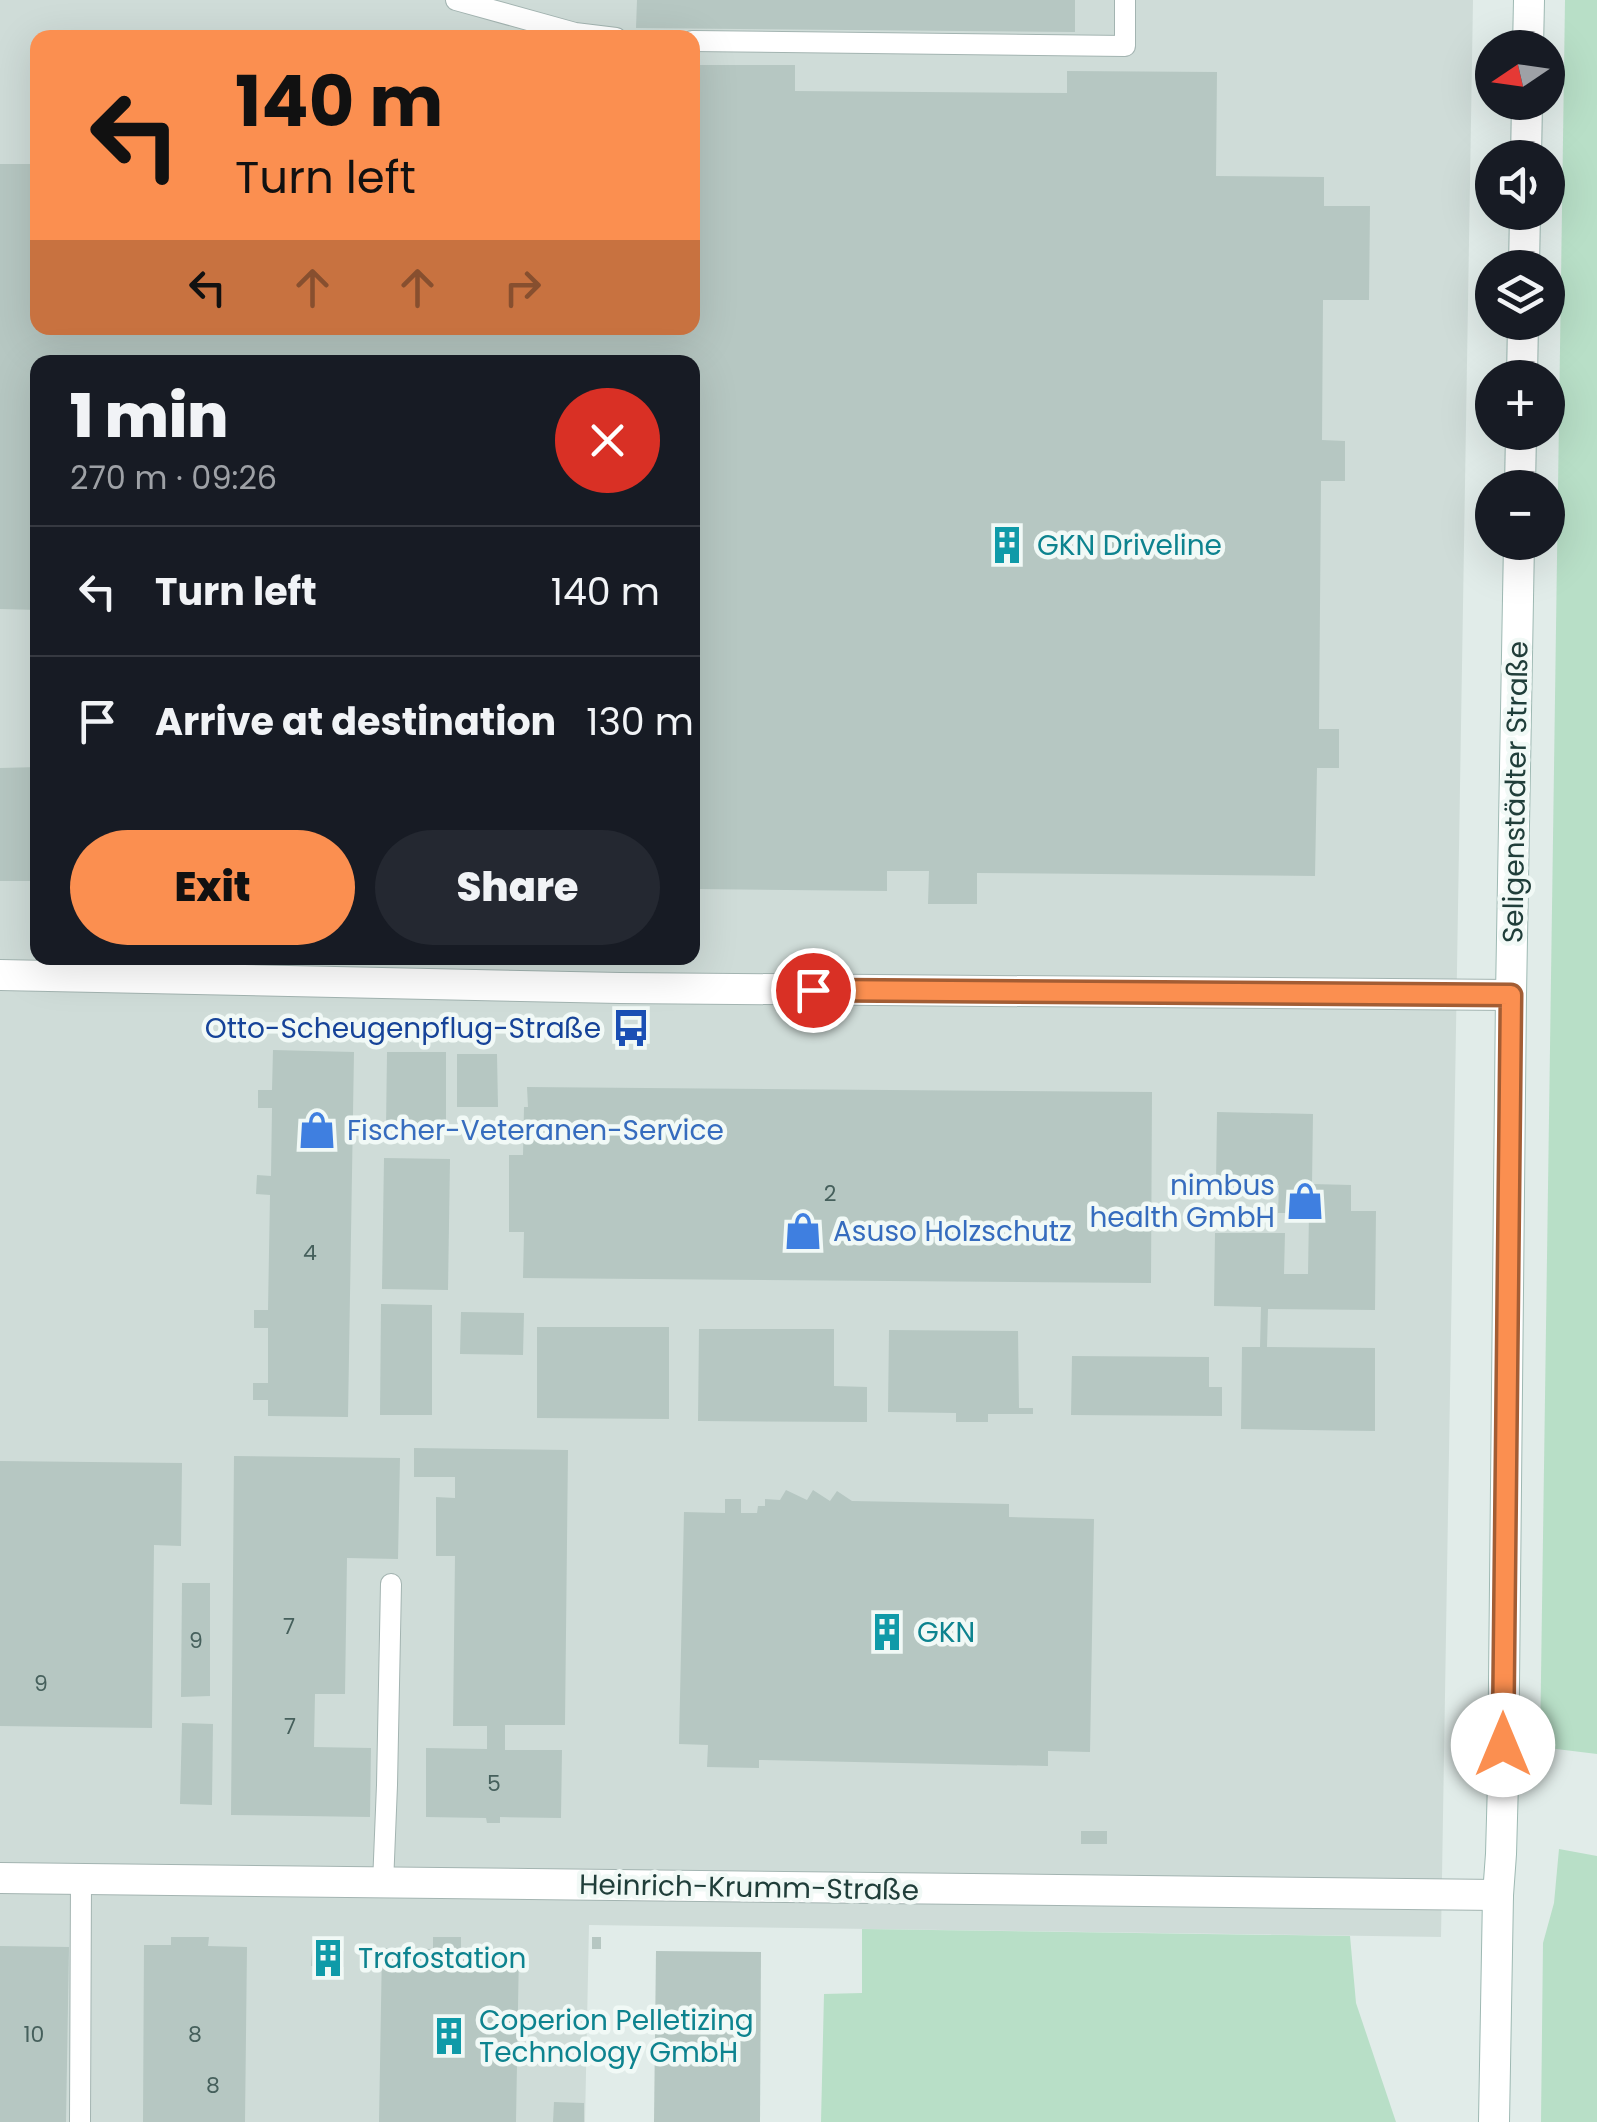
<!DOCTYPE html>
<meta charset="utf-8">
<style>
body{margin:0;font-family:Poppins,sans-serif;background:#242831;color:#f1f3f6;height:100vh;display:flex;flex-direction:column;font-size:38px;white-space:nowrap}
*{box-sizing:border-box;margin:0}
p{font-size:32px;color:#9ea1a6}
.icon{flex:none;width:55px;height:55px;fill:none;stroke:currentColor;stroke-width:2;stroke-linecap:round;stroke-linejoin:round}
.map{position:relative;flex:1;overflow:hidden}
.side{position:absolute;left:30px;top:355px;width:670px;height:610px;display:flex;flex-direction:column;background:#171b24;border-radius:20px;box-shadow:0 10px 40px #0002}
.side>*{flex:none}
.banner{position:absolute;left:30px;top:30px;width:670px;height:305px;border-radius:20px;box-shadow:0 10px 40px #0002;background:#fb8f50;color:#111;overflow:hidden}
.needle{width:65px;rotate:257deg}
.fabs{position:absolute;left:1475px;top:30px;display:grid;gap:20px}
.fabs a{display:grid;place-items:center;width:90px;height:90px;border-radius:50%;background:#171b24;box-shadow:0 10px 40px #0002;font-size:50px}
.pin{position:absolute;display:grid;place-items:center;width:85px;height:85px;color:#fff;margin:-42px;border:5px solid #fff;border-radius:50%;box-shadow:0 2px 10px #0007}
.me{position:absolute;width:110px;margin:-55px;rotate:0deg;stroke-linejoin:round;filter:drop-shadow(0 0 8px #0008)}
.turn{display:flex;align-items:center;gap:35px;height:210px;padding:0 40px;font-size:45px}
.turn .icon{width:130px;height:130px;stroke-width:2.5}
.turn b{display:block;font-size:70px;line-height:85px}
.lanes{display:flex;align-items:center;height:95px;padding:0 40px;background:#0003;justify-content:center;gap:50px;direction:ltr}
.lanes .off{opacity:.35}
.round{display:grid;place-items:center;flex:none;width:105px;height:105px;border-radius:52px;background:#242831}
.headline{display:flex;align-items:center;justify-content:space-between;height:170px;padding:0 40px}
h1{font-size:60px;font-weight:800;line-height:75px}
.cta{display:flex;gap:20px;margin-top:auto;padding:20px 40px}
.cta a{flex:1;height:115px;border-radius:60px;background:#fb8f50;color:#111;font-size:40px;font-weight:800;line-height:115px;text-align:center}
.cta a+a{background:#242831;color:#f1f3f6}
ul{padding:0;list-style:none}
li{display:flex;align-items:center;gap:30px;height:130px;padding:0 40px;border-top:2px solid #363941}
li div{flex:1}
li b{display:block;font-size:38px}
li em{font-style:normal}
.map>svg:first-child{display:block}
.built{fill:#cfdcd8;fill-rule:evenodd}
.green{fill:#b8dfc7}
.building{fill:#b6c7c2}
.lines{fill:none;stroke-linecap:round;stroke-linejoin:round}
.lane-casing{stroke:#a3b4b1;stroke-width:22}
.street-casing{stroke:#a3b4b1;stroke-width:32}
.secondary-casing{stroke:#9eb9b3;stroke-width:32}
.lane{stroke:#fff;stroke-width:20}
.street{stroke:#fff;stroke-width:30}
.secondary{stroke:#fff;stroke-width:30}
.route-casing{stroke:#a35d34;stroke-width:25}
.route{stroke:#fb8f50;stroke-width:18}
.labels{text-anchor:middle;stroke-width:9;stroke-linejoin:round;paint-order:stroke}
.number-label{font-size:22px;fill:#46605c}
.culture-label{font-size:28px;fill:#0d838f;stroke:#f1f9f6;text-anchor:start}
.street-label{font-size:28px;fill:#203e3a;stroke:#f1f9f6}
.transit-label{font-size:28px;fill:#164399;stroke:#f1f9f6;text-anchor:end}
.shop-label{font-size:28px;fill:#366cbe;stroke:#f1f9f6;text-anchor:start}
</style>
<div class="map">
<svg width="1597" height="2122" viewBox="0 0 1597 2122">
<rect width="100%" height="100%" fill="#e1ece9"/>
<path class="built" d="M 0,0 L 1473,0 L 1441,1937 L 589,1925 L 585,2122 L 0,2122 ZM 38,38 L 692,38 L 692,328 L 38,328 ZM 38,362 L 692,362 L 692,958 L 38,958 Z"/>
<g class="green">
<polygon points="1565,0 1597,0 1597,1754 1540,1747"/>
<polygon points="1559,1849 1597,1856 1597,2122 1541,2122 1543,1943 1554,1903"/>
<polygon points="862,1929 1350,1936 1356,2003 1396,2122 821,2122 824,1994 862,1993"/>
</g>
<g class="building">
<polygon points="637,0 1075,0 1075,32 636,28"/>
<polygon points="692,65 795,65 795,91 1067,93 1067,71 1217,72 1216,176 1324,177 1324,206 1370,206 1369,300 1323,300 1322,440 1345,441 1345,481 1321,481 1319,729 1339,729 1339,768 1317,768 1315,876 977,873 977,904 928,904 929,871 887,871 887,891 696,889 696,869 692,869 692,362 38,362 38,610 0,609 0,164 38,164 38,328 692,328"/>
<polygon points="38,767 38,881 0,881 0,768"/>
<polygon points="273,1050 354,1052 348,1417 268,1416 268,1400 253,1400 253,1383 268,1383 268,1328 254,1328 254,1310 268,1310 270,1195 256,1194 257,1175 271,1176 272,1108 258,1108 258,1090 272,1090"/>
<polygon points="387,1052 446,1052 446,1129 386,1129"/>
<polygon points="457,1054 497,1054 498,1107 457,1107"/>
<polygon points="527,1087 1152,1092 1151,1283 523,1278 524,1232 509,1232 509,1155 523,1155 524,1107 528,1107"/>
<polygon points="1217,1112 1313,1114 1312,1184 1351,1185 1351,1211 1376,1211 1375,1310 1268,1309 1267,1347 1375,1348 1375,1431 1241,1429 1242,1347 1260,1347 1261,1307 1214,1306 1215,1233 1285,1233 1284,1274 1308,1274 1309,1213 1278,1213 1279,1185 1216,1184"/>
<polygon points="384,1158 450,1159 448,1290 382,1289"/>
<polygon points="381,1304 432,1305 432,1415 380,1415"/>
<polygon points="461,1312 524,1313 523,1355 460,1354"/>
<polygon points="537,1327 669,1327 669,1419 537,1418"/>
<polygon points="699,1329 834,1329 834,1386 867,1387 867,1422 698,1421"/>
<polygon points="889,1330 1018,1331 1019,1408 1033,1408 1033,1414 988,1414 988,1422 956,1422 956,1413 888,1412"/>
<polygon points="1072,1356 1209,1357 1209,1387 1222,1387 1222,1416 1071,1415"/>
<polygon points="414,1448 568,1450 565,1725 505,1725 505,1750 562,1750 561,1818 500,1817 500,1823 487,1823 486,1818 426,1817 426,1748 487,1749 487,1726 453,1726 455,1556 436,1556 436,1497 455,1498 455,1477 414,1477"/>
<polygon points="234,1456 400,1458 398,1559 347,1558 345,1694 315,1694 314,1747 371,1748 370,1817 231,1815"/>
<polygon points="0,1461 182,1463 181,1546 154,1545 152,1728 0,1726"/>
<polygon points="786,1490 807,1500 813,1490 830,1501 837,1491 852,1501 1009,1504 1009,1517 1094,1519 1090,1752 1048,1751 1048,1766 759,1760 759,1768 707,1767 708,1745 679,1744 684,1512 725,1513 725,1499 741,1499 741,1513 757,1513 758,1506 765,1506 765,1499 780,1500"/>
<polygon points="182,1583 210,1583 210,1696 181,1697"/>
<polygon points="182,1723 213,1724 212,1805 180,1804"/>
<rect x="1081" y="1831" width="26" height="13"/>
<polygon points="171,1937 209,1937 208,1946 247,1947 245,2122 143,2122 144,1945 171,1945"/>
<polygon points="433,1937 461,1937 461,1949 519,1950 516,2122 379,2122 382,1948 433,1949"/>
<rect x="592" y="1937" width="9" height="12"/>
<polygon points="0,1946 69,1947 66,2122 0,2122"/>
<polygon points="312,1950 344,1951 344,1967 311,1966"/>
<polygon points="656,1951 761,1952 760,2122 654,2122"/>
<polygon points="554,2102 584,2103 584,2122 553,2122"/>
</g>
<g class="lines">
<g class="lane-casing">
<g id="lane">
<polyline points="456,0 575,33 616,38"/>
<polyline points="692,41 1125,46 1125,0"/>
<polyline points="383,1884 387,1785 391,1584"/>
<polyline points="80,2122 81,1879"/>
</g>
</g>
<g class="street-casing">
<g id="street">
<polyline points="0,975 620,988 1511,995"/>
<polyline points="0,1878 1498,1895"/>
</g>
</g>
<g class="secondary-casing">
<g id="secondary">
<polyline points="1528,48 1529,0"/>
<polyline points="1526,158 1527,102"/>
<polyline points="1524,268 1525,212"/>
<polyline points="1522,378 1523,322"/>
<polyline points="1520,488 1521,432"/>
<polyline points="1494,2122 1498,1895 1501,1854 1503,1782 1511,995 1519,542"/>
</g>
</g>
<use href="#lane" class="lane"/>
<use href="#street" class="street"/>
<use href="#secondary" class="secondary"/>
</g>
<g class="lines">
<g class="route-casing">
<polyline id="route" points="813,990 1511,995 1503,1745"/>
</g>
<use href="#route" class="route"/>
</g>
<defs>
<g id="building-bare" transform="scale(3)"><path d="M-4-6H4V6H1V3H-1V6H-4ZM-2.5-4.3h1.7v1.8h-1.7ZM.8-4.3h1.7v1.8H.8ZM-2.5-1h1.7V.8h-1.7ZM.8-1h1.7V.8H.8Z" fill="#0f9aa8" stroke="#f1f9f6" stroke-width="2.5" paint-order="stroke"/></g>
<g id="bus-bare" transform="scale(3)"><path d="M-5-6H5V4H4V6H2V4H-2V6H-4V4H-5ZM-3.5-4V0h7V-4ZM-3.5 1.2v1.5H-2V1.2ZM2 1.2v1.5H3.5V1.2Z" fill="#1a4fb4" stroke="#f1f9f6" stroke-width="2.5" paint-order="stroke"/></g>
<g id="shop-bare" transform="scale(3)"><path d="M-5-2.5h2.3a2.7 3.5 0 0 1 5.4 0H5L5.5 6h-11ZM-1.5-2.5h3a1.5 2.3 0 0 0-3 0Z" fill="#3f7fe0" stroke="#f1f9f6" stroke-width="2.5" paint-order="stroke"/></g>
</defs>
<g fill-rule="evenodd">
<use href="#building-bare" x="1007" y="545"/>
<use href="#bus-bare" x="631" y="1028"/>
<use href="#shop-bare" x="317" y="1130"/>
<use href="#shop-bare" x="1305" y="1201"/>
<use href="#shop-bare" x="803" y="1231"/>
<use href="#building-bare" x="887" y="1632"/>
<use href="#building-bare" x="328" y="1958"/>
<use href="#building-bare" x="449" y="2036"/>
</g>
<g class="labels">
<g class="number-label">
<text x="830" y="1201">2</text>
<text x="310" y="1260">4</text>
<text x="289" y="1634">7</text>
<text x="196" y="1648">9</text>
<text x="41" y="1691">9</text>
<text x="290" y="1734">7</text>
<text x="494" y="1791">5</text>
<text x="34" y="2042">10</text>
<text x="195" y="2042">8</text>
<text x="213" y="2093">8</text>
</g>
<g class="culture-label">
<text x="1037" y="555">GKN Driveline</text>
<text x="917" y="1642">GKN</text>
<text x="358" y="1968">Trafostation</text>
<text x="479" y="2030">Coperion Pelletizing<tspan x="479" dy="32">Technology GmbH</tspan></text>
</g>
<g class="street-label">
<text transform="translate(1515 792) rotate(-89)" y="10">Seligenstädter Straße</text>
<text transform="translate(749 1887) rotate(1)" y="10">Heinrich-Krumm-Straße</text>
</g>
<g class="transit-label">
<text x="601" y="1038">Otto-Scheugenpflug-Straße</text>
</g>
<g class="shop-label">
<text x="347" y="1140">Fischer-Veteranen-Service</text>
<text x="1275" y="1195" text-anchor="end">nimbus<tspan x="1275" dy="32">health GmbH</tspan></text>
<text x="833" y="1241">Asuso Holzschutz</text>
</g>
</g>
</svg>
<div class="fabs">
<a><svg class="needle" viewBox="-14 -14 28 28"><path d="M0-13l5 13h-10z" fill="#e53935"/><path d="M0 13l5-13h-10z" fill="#9ea1a6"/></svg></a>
<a><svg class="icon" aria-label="sound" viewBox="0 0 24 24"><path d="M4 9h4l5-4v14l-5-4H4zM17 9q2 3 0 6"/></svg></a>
<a><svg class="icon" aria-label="layers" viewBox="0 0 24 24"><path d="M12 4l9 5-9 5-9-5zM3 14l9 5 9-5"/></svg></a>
<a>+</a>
<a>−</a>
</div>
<div class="pin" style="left:813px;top:990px;background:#d93025"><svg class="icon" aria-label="arrive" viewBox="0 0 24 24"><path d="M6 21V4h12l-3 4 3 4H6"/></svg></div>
<svg class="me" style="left:1503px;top:1745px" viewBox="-20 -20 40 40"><circle r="19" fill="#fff"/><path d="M0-13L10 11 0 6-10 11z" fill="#fb8f50"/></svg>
<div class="banner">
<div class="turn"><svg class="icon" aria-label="left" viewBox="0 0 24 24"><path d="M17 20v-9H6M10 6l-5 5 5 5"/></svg><div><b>140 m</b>Turn left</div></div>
<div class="lanes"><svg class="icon" aria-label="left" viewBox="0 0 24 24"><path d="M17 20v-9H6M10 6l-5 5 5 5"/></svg><svg class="icon off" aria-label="ahead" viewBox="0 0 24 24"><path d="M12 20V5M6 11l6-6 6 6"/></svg><svg class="icon off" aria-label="ahead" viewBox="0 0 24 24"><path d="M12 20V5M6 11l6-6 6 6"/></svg><svg class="icon off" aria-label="right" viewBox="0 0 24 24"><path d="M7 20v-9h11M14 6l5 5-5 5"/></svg></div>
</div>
<section class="side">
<div class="headline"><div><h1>1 min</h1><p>270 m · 09:26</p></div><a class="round" style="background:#d93025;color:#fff"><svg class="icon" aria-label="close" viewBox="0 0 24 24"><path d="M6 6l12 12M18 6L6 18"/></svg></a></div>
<ul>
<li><svg class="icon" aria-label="left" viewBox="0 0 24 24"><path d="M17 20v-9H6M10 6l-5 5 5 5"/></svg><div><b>Turn left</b></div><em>140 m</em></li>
<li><svg class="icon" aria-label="arrive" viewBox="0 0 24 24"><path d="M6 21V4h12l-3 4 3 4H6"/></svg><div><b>Arrive at destination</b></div><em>130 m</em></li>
</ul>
<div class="cta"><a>Exit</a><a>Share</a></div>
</section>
</div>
